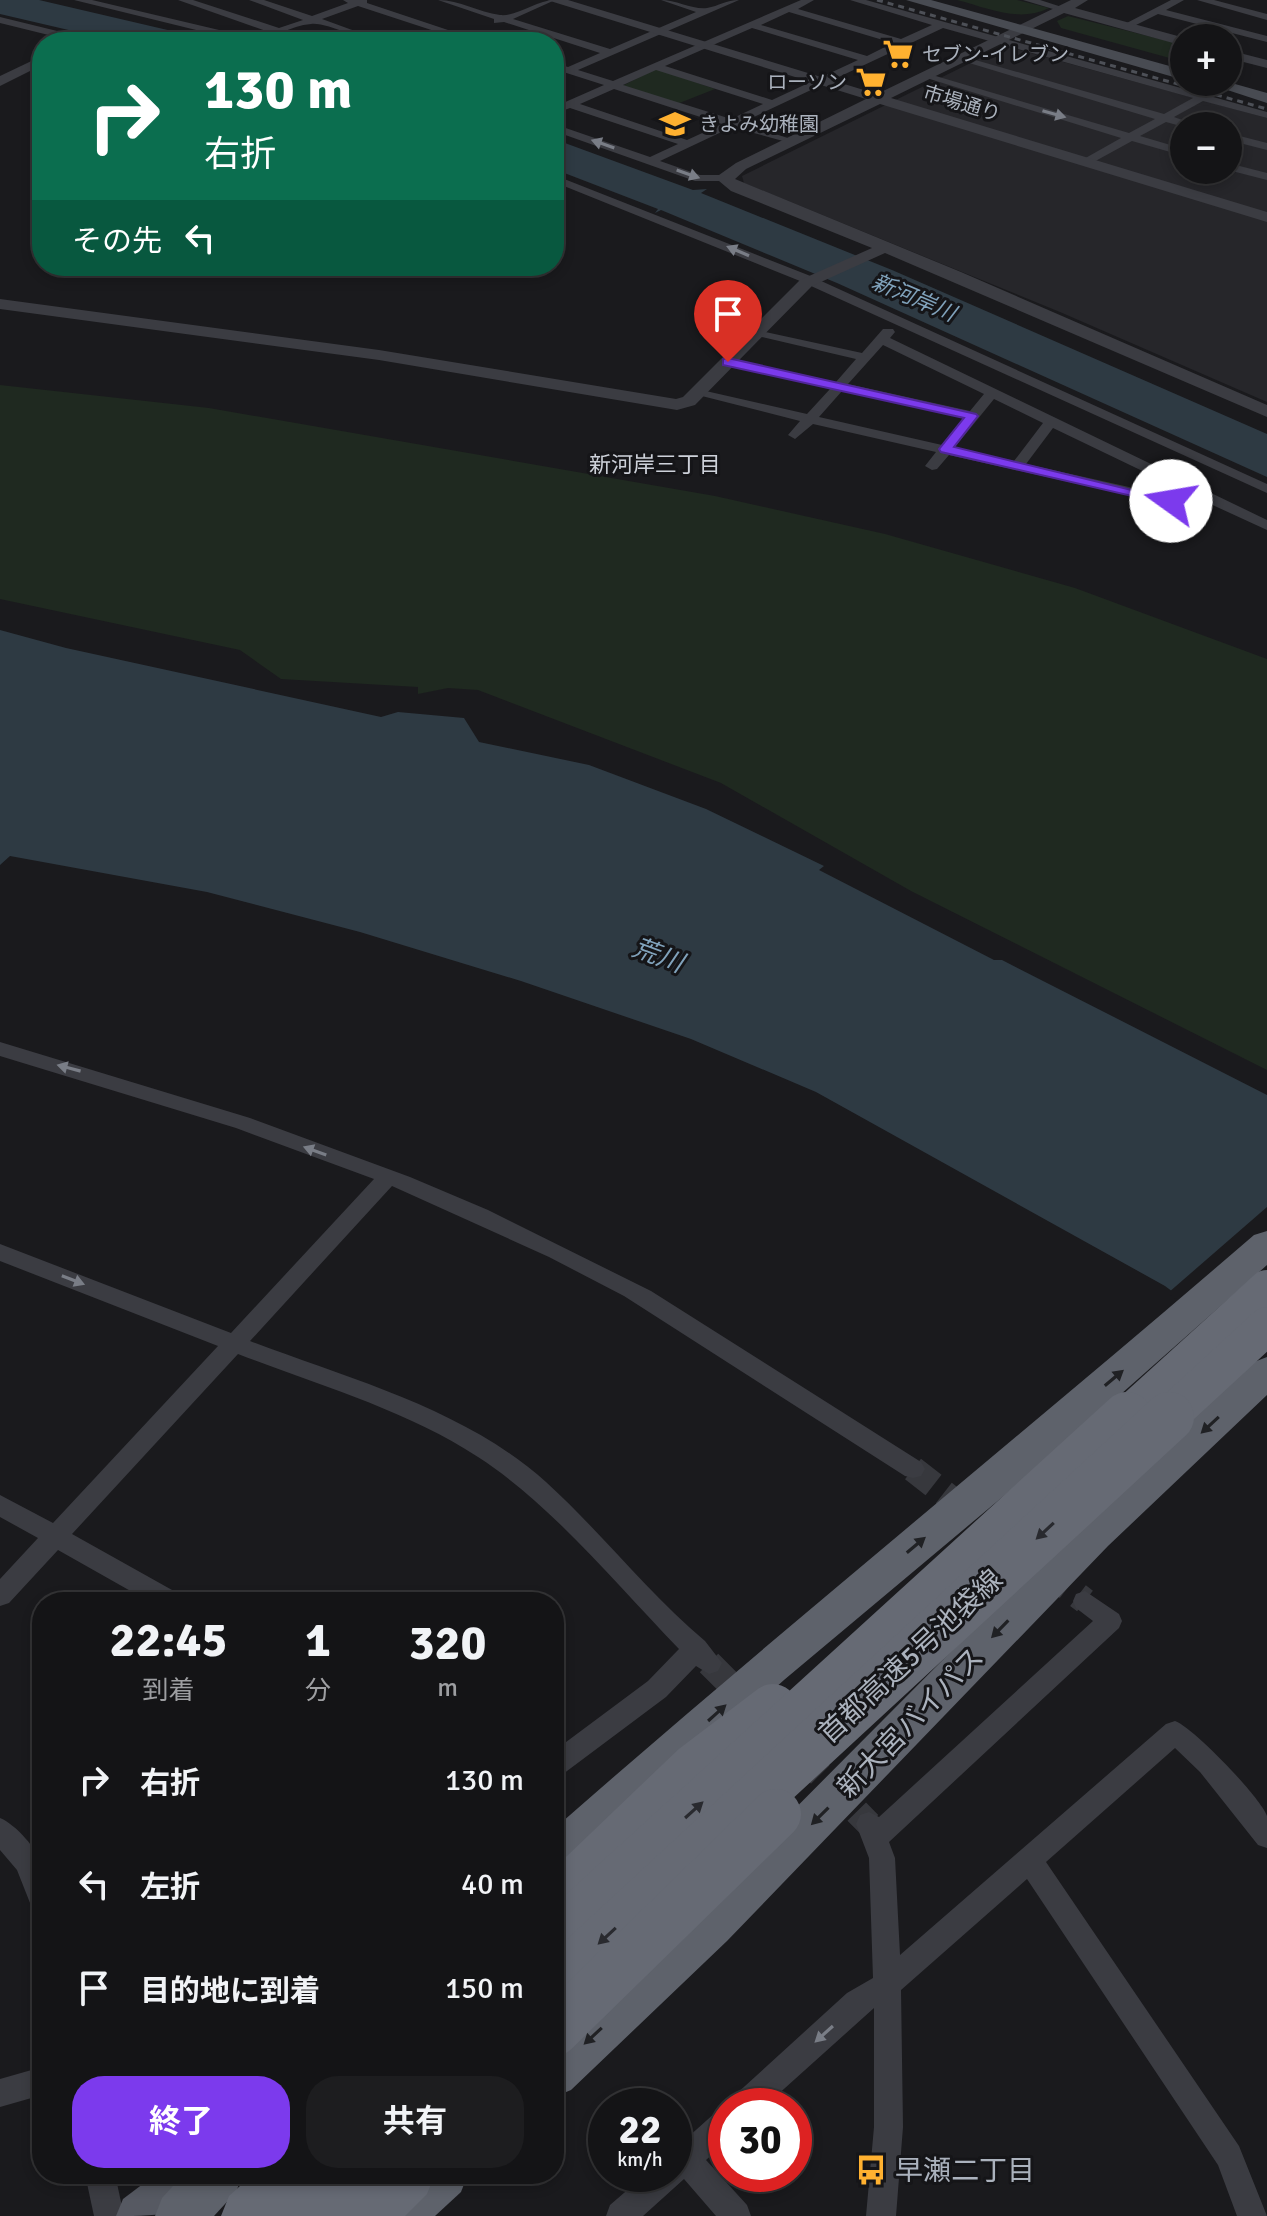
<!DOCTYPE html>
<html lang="ja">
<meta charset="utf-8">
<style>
body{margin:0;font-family:Signika,"Noto Sans JP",sans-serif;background:#1d1d1f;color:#f1f3f6;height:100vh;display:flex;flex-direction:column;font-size:30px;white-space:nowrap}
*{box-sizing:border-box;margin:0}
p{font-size:26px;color:#9d9ea1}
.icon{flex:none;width:44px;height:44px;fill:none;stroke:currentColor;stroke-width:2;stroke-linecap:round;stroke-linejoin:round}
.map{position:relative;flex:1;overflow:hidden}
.panel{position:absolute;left:32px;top:1592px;width:532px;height:592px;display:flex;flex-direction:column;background:#141416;border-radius:32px;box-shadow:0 4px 12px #0003,0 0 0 2px #333335}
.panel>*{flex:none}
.banner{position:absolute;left:32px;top:32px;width:532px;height:244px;border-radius:32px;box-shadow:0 4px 12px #0003,0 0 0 2px #333335;background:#0b6e4f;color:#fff;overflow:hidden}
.buttons{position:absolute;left:1170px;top:24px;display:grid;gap:16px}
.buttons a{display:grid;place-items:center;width:72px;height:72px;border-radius:50%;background:#141416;box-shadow:0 4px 12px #0003,0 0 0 2px #333335;font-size:40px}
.speed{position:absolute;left:588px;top:2088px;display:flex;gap:16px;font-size:40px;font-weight:700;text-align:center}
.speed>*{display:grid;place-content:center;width:104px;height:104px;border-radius:50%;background:#141416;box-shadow:0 4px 12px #0003,0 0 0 2px #333335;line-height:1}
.speed small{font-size:20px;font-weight:400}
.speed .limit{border:12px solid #d22;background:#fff;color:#111}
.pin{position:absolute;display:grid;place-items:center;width:68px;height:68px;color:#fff;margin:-82px -34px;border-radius:50% 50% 50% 0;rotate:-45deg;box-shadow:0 0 8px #0007}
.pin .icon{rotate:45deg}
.me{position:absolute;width:88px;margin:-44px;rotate:283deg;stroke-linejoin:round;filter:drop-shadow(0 0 6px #0008)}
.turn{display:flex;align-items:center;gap:28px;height:168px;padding:0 40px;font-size:36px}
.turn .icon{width:104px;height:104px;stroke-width:2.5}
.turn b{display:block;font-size:56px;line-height:68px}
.then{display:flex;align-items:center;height:76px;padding:0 40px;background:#0003;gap:16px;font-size:30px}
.eta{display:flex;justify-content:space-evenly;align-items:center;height:136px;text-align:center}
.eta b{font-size:48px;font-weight:700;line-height:56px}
.primary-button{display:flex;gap:16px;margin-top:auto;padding:16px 40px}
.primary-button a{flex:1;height:92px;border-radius:32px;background:#7c3aed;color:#fff;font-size:32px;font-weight:700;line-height:92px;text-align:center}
.primary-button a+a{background:#1d1d1f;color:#f1f3f6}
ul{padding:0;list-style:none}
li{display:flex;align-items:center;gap:24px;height:104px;padding:0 40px}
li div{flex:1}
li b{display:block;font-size:30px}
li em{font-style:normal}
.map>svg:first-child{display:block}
.built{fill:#26262a;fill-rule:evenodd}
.green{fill:#1f2920}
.water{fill:#2e3a43}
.pier{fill:#1a1a1d}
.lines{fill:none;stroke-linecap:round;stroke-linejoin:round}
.minor-tunnel{stroke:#37383d;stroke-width:26;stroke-dasharray:26 13;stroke-linecap:butt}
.minor{fill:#3b3c42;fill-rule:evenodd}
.tertiary{fill:#3b3c42;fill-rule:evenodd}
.secondary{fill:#484b52;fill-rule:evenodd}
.primary{fill:#565962;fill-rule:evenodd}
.trunk{fill:#5e626b;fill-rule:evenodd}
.motorway{fill:#666a74;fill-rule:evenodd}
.rail{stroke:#4d5057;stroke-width:3;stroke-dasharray:6 5;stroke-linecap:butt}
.motorway-bridge-far1{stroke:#666a74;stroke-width:38}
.motorway-bridge{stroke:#666a74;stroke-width:50}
.oneway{fill:#797d86}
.oneway2{fill:#202124}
.oneway3{fill:#292a2f}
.route{fill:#7c3aed;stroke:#51269a;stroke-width:2}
.labels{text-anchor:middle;stroke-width:6;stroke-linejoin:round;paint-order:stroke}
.far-poi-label{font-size:20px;fill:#abb2bd;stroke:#151518;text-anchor:start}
.far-street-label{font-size:20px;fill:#abb2bd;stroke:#151518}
.far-water-label{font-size:22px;font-style:italic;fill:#80a2bb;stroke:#151518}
.far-neighbourhood-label{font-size:22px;fill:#cdd1d9;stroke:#151518}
.water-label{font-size:26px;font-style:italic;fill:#80a2bb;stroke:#151518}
.near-street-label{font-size:28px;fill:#abb2bd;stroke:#151518}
.near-poi-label{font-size:28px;fill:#abb2bd;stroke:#151518;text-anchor:start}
</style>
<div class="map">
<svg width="1267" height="2216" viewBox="0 0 1267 2216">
<rect width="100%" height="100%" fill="#1a1a1d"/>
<path class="built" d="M 1005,46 L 1267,118 L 1267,402 L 1060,312 L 744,183 L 742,176 ZM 1184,126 L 1228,126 L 1228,170 L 1184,170 Z"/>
<g class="green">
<path d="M 957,0 L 1017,0 L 1049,8 C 1019,23 988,8 957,0 Z"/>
<polygon points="1068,16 1184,45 1184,62 1061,28 1057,21"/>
<polygon points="654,70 660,70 715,89 677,104 622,86"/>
<polygon points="0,385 209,408 715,496 885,534 1075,588 1267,659 1267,1070 911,891 721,783 478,690 448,688 418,694 418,687 281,679 240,650 0,599"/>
</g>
<g class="water">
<polygon points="0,0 39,0 219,42 120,42 0,14"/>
<polygon points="554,139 693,190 707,189 701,193 892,270 1267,434 1267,477 837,283 661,210 655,213 658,209 554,169"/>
<polygon points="0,630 66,648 381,717 398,712 464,718 479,742 589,765 706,809 824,866 819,870 994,960 1002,960 1267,1095 1267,1362 1165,1286 816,1092 691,1039 521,981 360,932 207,892 10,856 0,865"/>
</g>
<polygon class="pier" points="1267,1207 1267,1366 1168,1293"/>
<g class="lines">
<g class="minor-tunnel">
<polyline points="913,1469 967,1511"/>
<polyline points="1047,1572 1085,1601"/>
<polyline points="709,1663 746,1700"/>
<polyline points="802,1756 869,1824"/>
</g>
<g class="minor">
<path d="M 74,0 L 92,0 L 253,38 L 269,32 L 178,0 L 193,0 L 279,28 L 303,20 L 249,0 L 264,0 L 312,16 L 348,3 L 343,0 L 367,0 L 367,3 L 484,42 L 468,42 L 358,6 L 322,19 L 385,42 C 361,42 328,22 311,24 C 287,26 269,42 245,42 Z"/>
<path d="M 438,0 C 460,0 478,12 500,15 C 517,17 536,0 555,0 L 513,19 L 610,49 L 696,12 L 661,0 C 676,0 694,10 707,8 C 719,6 726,0 739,0 L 578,70 L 613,81 L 801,0 L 814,0 L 798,9 L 901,39 L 932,25 L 850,0 L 866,0 L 1267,112 L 1267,118 L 1203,101 L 1174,117 L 1199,126 L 1184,127 L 1166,122 L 1140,136 L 1184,149 L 1184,156 L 1132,141 L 1090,164 L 1082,164 L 1082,160 L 1121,138 L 920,76 L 929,74 L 1129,133 L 1155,119 L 956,59 L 965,57 L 1164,114 L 1193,98 L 943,28 L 741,123 L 794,140 L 794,144 L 732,127 L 660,161 L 700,175 L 726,175 L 732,178 L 726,181 L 695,181 L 554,131 L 554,124 L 650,157 L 678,144 L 570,108 L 554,114 L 554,107 L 604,85 L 554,69 L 554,63 L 568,67 L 600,53 L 504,22 L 494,23 L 494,19 ZM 789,12 L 893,43 L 867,56 L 761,25 ZM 752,28 L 858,60 L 772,100 L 665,66 ZM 656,70 L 763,104 L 731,119 L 623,85 ZM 614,89 L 722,124 L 687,140 L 580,104 Z"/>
<polygon points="1023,0 1040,0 1068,9 1063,12"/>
<polygon points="1171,0 1184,0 1166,10 1267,36 1267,42 1158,14 1130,28 1121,26"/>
<polygon points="1197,0 1214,0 1267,14 1267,20"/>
<polygon points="0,17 94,40 95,42 77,42 0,23"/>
<polygon points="1228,133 1267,143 1267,150 1228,140"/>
<polygon points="1228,163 1267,173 1267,180 1228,170"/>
<polygon points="554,175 808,275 1267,484 1267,493 800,281 554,182"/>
<path d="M 883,329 L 893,329 L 895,332 L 890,338 L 1267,520 L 1267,530 L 1193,496 L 1171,505 L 949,455 L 937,469 L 932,470 L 925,466 L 936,452 L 813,424 L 795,439 L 788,435 L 800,421 L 690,393 L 697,389 L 807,414 L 830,389 L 721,362 L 728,358 L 836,382 L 856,359 L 749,334 L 756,330 L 862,353 ZM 883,345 L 984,394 L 970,411 L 848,384 ZM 842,391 L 964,418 L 942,445 L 819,417 ZM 994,399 L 1043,423 L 1014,461 L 955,447 ZM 1053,428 L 1182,490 L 1169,496 L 1026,464 Z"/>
<path d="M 0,1042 L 250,1118 L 410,1177 L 488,1210 L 651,1291 L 921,1462 L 925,1469 L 921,1476 L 913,1478 L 905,1476 L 624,1296 L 549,1257 L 392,1186 L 250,1341 C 350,1379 465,1409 546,1482 C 601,1532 648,1593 705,1641 L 722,1663 L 718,1671 L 709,1674 L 696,1666 L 666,1697 L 563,1774 L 554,1778 L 554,1751 L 648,1681 L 679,1649 C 618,1586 551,1504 478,1457 C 406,1410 318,1385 238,1354 L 72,1534 L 181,1595 L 184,1602 L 150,1602 L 58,1550 L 9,1603 L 0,1606 L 0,1579 L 38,1538 L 0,1517 L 0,1495 L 53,1523 L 218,1346 L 0,1261 L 0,1244 L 231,1333 L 374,1179 L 236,1128 L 0,1056 Z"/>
<path d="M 1085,1591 L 1119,1614 L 1122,1621 L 1119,1628 L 889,1842 L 895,1858 L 900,1955 L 1166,1724 L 1175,1721 C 1193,1727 1261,1798 1267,1816 C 1267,1825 1267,1839 1267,1848 L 1258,1845 L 1200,1772 L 1175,1748 L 1046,1862 L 1239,2146 L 1267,2216 L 1237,2216 L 1218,2165 L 1027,1879 L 901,1990 L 903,2127 L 896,2216 L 866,2216 L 874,2127 L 874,2008 L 765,2106 L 730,2106 L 734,2096 L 847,1993 L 873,1978 L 869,1858 L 856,1824 L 860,1815 L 869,1812 L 879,1817 L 1093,1621 L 1076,1608 L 1073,1601 L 1076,1594 Z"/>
<path d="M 0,1818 C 15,1824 38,1849 42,1866 C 45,1880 42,1897 42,1912 L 32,1908 L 17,1870 L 0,1850 Z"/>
<polygon points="42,2067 42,2095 0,2107 0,2079"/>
<polygon points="726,2107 726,2142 706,2160 747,2205 751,2216 716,2216 684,2179 643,2216 606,2216 610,2205 646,2174 674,2174 674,2130 687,2138 716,2112"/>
<polygon points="85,2174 115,2174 124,2216 94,2216"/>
</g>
<g class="tertiary">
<polygon points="547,0 568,0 877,94 1071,0 1088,0 1075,8 1185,38 1184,46 1064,13 891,98 1267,212 1267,222 880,104 746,169 735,179 961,272 1267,405 1267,417 885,253 812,286 695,405 677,410 379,360 0,309 0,299 379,350 676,399 683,397 800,280 872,248 731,191 719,181 719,175 736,163 866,99"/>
<polygon points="80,35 87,39 85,42 68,42"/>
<polygon points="1228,50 1267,60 1267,68 1228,58"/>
<polygon points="42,56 42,65 0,86 0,76"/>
</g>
<g class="secondary">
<polygon points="906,0 931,0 1184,70 1184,80"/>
<polygon points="1203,82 1228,82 1267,93 1267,103"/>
</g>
<path class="primary" d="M 156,2174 L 219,2174 C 198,2216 161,2216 116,2216 L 123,2199 Z"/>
<g class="trunk">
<path d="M 1267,1231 L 1267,1265 L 1043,1463 L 784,1680 L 570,1873 L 554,1879 L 554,1829 C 784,1627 1022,1435 1254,1235 Z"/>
<polygon points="1267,1357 1267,1395 1108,1546 727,1941 571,2090 554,2097 554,2040 695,1909 1080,1522 1254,1362"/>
<polygon points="184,2174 243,2174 236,2192 214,2216 155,2216 162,2198"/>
<polygon points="406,2174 468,2174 461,2192 435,2216 372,2216 379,2198"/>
</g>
<polygon class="motorway" points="253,2174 435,2174 427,2194 405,2216 221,2216 229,2196"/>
<polyline class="rail" points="877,0 1267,109"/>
<g class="motorway-bridge-far1">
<polyline points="1124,1419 1267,1289"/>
<polyline points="1166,1419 1267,1326"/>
</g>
<g class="motorway-bridge">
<polyline points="554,1903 694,1769 773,1709"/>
<polyline points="554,1939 1127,1417"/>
<polyline points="554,1985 1169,1417"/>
<polyline points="554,2031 776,1814"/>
</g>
</g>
<defs><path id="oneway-solid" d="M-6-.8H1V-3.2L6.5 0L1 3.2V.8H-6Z" transform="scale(2)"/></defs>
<g class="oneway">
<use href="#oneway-solid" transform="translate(1054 114) rotate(16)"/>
<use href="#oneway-solid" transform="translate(603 144) rotate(-161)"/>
<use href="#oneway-solid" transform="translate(688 174) rotate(19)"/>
<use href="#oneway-solid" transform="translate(738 251) rotate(-157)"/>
<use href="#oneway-solid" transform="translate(69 1068) rotate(-165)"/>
<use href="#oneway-solid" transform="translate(315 1151) rotate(-160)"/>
<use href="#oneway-solid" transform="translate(73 1280) rotate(21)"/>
<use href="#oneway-solid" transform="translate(824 2034) rotate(138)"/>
</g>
<g class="oneway2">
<use href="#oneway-solid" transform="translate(1114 1378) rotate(-40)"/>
<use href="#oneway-solid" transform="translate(1210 1425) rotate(137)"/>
<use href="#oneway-solid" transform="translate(916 1545) rotate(-40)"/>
<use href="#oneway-solid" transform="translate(1000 1629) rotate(134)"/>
<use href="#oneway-solid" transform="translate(717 1713) rotate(-42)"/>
<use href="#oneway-solid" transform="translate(820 1816) rotate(135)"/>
<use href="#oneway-solid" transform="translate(593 2036) rotate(137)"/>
</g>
<g class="oneway3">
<use href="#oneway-solid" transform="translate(1045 1531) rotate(137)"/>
<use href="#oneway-solid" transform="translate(694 1810) rotate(-42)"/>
<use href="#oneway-solid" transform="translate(607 1936) rotate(137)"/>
</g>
<polygon class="route" points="728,358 976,414 978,416 954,447 1177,501 1171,505 941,452 939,449 964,418 723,365 723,359"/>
<defs>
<g id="supermarket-bare" transform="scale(2.4)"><path d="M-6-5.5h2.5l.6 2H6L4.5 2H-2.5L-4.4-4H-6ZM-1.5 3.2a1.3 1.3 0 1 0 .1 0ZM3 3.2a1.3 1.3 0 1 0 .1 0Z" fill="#ffb130" stroke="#151518" stroke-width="2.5" paint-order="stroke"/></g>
<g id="school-bare" transform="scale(2.4)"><path d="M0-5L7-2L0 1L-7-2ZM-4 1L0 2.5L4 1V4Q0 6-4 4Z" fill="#ffb130" stroke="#151518" stroke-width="2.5" paint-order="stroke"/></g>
<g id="bus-bare" transform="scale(2.4)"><path d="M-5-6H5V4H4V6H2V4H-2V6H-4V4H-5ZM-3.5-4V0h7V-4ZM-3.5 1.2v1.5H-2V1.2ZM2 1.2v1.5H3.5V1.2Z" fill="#ffb130" stroke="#151518" stroke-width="2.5" paint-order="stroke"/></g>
</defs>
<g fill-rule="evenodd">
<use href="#supermarket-bare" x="898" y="54"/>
<use href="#supermarket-bare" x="871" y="82"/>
<use href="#school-bare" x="675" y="124"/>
<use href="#bus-bare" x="871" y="2170"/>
</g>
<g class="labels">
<g class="far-poi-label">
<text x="922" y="61">セブン-イレブン</text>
<text x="847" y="89" text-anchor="end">ローソン</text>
<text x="699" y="131">きよみ幼稚園</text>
</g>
<g class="far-street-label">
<text transform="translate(962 103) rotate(17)" y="7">市場通り</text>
</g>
<g class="far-water-label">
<text transform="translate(914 297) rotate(23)" y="8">新河岸川</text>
</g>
<g class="far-neighbourhood-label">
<text x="655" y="472">新河岸三丁目</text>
</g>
<g class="water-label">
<text transform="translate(658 955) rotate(20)" y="9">荒川</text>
</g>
<g class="near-street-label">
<text transform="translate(910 1656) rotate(-43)" y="10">首都高速5号池袋線</text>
<text transform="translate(910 1722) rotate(-46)" y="10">新大宮バイパス</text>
</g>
<g class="near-poi-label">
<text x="895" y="2180">早瀬二丁目</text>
</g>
</g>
</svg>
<div class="buttons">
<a>+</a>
<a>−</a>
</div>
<div class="speed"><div>22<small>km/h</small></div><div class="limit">30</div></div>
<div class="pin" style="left:728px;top:362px;background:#d93025"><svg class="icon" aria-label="arrive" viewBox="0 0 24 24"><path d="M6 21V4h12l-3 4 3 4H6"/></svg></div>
<svg class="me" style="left:1171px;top:501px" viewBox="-20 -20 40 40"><circle r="19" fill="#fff"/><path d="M0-13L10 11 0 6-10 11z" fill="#7c3aed"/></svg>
<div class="banner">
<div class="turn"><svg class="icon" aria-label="right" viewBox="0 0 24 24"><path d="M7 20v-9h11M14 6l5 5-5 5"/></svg><div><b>130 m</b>右折</div></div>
<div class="then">その先<svg class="icon" aria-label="left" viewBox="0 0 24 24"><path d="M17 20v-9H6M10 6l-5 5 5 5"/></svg></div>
</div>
<section class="panel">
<div class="eta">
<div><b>22:45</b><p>到着</p></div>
<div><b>1</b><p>分</p></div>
<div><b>320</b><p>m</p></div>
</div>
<ul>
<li><svg class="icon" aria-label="right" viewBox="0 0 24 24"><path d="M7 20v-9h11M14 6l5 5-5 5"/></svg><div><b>右折</b></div><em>130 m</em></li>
<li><svg class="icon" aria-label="left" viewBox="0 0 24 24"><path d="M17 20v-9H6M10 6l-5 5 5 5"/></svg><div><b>左折</b></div><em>40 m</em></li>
<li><svg class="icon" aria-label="arrive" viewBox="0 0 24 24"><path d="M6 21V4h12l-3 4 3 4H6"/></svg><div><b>目的地に到着</b></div><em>150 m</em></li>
</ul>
<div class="primary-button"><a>終了</a><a>共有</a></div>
</section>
</div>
